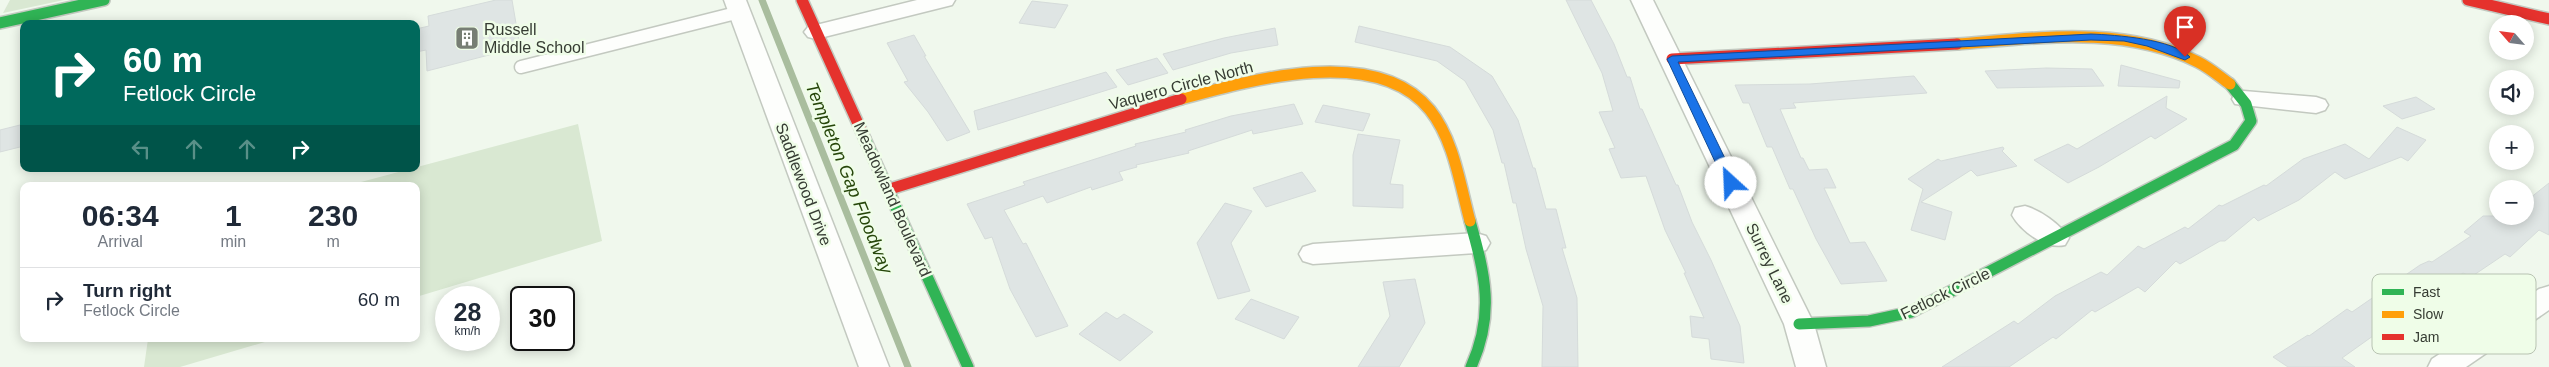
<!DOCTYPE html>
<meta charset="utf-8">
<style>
body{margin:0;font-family:Arial,sans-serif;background:#f2f2f3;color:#1f2937;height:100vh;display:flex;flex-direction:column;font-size:19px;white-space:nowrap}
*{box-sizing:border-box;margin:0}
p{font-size:16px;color:#747a83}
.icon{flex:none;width:28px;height:28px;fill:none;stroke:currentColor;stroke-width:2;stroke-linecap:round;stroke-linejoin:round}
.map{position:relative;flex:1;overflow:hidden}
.panel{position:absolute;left:20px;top:182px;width:400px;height:160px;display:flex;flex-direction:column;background:#fff;border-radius:10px;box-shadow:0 2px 12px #0003}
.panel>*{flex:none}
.banner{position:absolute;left:20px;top:20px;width:400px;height:152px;border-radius:10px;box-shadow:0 2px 12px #0003;background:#00695c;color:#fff;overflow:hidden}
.needle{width:32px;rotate:298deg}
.controls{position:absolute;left:2489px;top:15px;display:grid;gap:10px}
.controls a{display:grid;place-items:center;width:45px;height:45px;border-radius:50%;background:#fff;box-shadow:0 2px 12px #0003;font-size:25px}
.speed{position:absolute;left:435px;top:286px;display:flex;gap:10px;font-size:25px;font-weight:700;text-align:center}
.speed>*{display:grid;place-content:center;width:65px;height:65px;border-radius:50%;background:#fff;box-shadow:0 2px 12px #0003;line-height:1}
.speed small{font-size:12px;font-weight:400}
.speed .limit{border:2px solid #111;border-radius:8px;background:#fff;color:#111}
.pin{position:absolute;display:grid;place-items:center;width:42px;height:42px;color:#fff;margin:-51px -21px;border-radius:50% 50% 50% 0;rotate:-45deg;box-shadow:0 0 5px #0007}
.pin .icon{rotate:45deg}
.me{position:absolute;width:55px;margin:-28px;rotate:335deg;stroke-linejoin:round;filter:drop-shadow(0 0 4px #0008)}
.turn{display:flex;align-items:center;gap:18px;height:105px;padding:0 20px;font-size:22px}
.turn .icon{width:65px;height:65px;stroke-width:2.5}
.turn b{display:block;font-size:35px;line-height:42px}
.lanes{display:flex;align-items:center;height:48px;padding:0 20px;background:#0003;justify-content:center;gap:25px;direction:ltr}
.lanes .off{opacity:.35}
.eta{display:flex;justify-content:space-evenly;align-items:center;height:85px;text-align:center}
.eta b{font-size:30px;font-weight:600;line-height:35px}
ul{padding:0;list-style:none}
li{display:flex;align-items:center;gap:15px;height:65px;padding:0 20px;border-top:1px solid #e0e1e3}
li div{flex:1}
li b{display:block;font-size:19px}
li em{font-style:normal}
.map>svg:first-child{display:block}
.green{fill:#d9e8d2}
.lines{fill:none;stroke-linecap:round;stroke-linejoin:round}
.stream{stroke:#a9bd9e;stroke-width:7}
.building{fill:#dfe5e4;stroke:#d5dbda}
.lane-casing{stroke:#c3c9c0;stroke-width:15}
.street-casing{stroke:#c3c9c0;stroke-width:3}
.fast-casing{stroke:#c3c9c0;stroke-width:14}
.slow-casing{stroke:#c3c9c0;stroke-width:14}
.jam-casing{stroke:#c3c9c0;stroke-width:14}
.lane{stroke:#fdfefc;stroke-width:12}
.street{fill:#fdfefc;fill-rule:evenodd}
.fast{stroke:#30b455;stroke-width:11}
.slow{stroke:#ff9f0a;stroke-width:11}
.jam{stroke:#e5322d;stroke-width:11}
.route{fill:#1a73e8;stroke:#114b97}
.labels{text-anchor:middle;stroke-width:5;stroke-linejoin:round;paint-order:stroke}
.poi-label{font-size:16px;fill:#363c33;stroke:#effde8;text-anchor:start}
.street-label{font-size:16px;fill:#363c33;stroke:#effde8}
.water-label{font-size:18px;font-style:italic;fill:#26460a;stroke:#effde8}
.key{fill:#effde8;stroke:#b8c3b2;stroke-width:1}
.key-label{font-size:14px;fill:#363c33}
</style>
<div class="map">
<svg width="2549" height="367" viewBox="0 0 2549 367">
<rect width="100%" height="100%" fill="#f0f8ed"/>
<g class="green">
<polygon points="10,0 64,0 3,13"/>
<polygon points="578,124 602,241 416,297 416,186 346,186"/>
<polygon points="148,339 275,339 180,367 144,367"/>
</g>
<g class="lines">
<polyline class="stream" points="762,0 908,367"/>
</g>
<g class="building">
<polygon points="496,0 512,0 520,47 427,71 426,50 416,52 416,29 429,26 428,16"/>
<polygon points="1566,0 1591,0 1614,44 1627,77 1630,77 1640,109 1642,109 1676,185 1678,185 1692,222 1711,260 1740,326 1744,363 1711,359 1709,339 1692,337 1690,316 1704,318 1684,273 1686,273 1665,230 1646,176 1621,178 1609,149 1615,148 1599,112 1613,111 1602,73"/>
<polygon points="1032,1 1068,5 1055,28 1019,23"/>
<polygon points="1359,26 1450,47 1492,76 1518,120 1533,168 1535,168 1546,209 1556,209 1566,248 1562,248 1577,298 1578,367 1542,367 1543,306 1526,249 1516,203 1513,203 1504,163 1502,163 1493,130 1465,81 1437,61 1355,42"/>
<polygon points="1275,28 1278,45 1231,53 1173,70 1163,54 1224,38"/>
<polygon points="914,35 926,56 924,56 970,132 947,141 928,112 904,82 908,81 887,43"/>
<polygon points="1157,58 1168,73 1128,85 1116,70"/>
<polygon points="2121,65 2180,81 2179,88 2118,86"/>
<polygon points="2046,68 2092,69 2104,86 1997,88 1985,71"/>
<polygon points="1106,72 1117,87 978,130 974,111"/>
<polygon points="1914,76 1927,93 1793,103 1796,108 1780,109 1801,158 1803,158 1809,170 1827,169 1836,188 1824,188 1850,243 1865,242 1887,281 1841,284 1816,239 1793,189 1790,189 1772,147 1767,147 1749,103 1743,103 1735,85 1810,84"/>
<polygon points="2167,96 2166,108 2187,119 2155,139 2151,136 2099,167 2068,183 2034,160 2068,144 2077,149"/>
<polygon points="2416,97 2435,109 2402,119 2383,106"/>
<polygon points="1294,104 1303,124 1253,134 1252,130 1188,151 1189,153 1136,165 1137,167 1119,172 1123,180 1092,190 1091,187 1047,203 1043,196 1004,210 1023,244 1026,243 1068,326 1036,337 1010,289 992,237 985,239 967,204 1025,185 1023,182 1136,146 1135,144 1186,132 1185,130 1231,116"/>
<polygon points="1323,105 1370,114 1363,131 1315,122"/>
<polygon points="24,124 24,146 0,152 0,130"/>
<polygon points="2397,127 2426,140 2408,161 2401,157 2345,179 2335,172 2299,200 2258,221 2254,217 2225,241 2220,241 2180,264 2176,261 2145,292 2138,287 2095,312 2092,310 2056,339 2053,337 2009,367 1942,367 2014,321 2018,324 2055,296 2101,272 2107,275 2138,246 2144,249 2185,227 2188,229 2219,205 2222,206 2264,185 2266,186 2303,159 2345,144 2369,159"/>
<polygon points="1358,134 1400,140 1390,184 1403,185 1403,208 1353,206 1353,155"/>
<polygon points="2003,147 2004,149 2002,151 2017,166 1977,176 1971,170 1921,202 1952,212 1945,240 1911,230 1923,189 1908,179 1938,159 1941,161"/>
<polygon points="1302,172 1316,191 1266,207 1253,188"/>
<polygon points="2549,183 2549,235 2539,230 2510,257 2505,254 2471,277 2463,273 2419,304 2424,307 2393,330 2387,326 2342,358 2355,367 2288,367 2273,357 2308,335 2309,336 2347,309 2352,312 2420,265 2429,261 2432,262 2471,236 2464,232 2483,216 2525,216 2525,202"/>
<polygon points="1225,203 1252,211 1231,243 1250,291 1218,299 1197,243"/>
<polygon points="1415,279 1425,323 1399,367 1358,367 1390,316 1383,282"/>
<polygon points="1251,299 1299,317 1284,339 1235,319"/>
<polygon points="1106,312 1117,319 1124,314 1153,332 1120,361 1079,334"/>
</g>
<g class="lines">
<g class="lane-casing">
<polyline id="lane" points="521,67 740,12"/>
</g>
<g class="street-casing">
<g id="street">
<polygon points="724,0 746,0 889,367 859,367"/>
<polygon points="917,0 955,0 952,5 816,39 808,37 804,32 808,27"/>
<polygon points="1631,0 1653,0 1814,324 1826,367 1796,367 1784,324"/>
<polygon points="2244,91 2316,97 2325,100 2328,105 2325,110 2316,113 2235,104 2232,99 2235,94"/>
<path d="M 2025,206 C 2040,210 2060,224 2069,238 L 2065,245 C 2046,250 2021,231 2012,215 L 2015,208 Z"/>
<polygon points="1476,233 1486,236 1490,243 1486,250 1476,253 1313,264 1303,261 1299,254 1303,247 1313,244"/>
<polygon points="2549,286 2549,310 2466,367 2428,367 2432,359 2539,289"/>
</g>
</g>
<g class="fast-casing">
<g id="fast">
<polyline points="0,23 104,0"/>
<polyline points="865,139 968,367"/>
<path d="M 1470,221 C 1485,274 1495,314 1471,367"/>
<polyline points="1799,324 1869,321 1911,312 2234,145 2251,121 2246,104 2230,84"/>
</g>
</g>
<g class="slow-casing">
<g id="slow">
<path d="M 1957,44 C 2038,38 2123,25 2198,62 C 2210,68 2220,77 2230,84"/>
<path d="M 1181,99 C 1250,80 1377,44 1430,110 C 1454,140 1460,185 1470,221"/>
</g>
</g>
<g class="jam-casing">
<g id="jam">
<polyline points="802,0 865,139"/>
<polyline points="2468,0 2549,19"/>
<polyline points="1672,59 1957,44"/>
<polyline points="890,189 1181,99"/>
</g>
</g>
<use href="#lane" class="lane"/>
<use href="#street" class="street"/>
<use href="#fast" class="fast"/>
<use href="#slow" class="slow"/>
<use href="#jam" class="jam"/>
</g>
<path class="route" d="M 2091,34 C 2116,35 2173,39 2190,57 L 2185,60 L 2147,46 L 2124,41 L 2091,40 L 1678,62 L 1737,183 L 1731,186 L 1725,183 L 1667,59 L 1672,56 Z"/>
<defs>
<g id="building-square" transform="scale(1.25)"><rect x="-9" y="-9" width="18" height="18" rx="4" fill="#777e74" stroke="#effde8"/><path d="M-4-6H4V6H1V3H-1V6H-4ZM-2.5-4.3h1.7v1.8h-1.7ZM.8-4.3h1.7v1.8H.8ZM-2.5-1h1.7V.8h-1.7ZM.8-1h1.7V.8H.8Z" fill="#fff"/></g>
</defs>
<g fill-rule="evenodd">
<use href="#building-square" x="467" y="38"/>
</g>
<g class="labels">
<g class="poi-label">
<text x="484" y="35">Russell<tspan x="484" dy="18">Middle School</tspan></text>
</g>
<g class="street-label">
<text transform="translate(1181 85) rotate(-15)" y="6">Vaquero Circle North</text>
<text transform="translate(804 184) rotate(69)" y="6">Saddlewood Drive</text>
<text transform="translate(893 199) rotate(66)" y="6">Meadowland Boulevard</text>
<text transform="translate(1770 263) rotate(64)" y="6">Surrey Lane</text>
<text transform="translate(1945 293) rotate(-26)" y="6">Fetlock Circle</text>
</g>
<g class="water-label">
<text transform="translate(849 178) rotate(68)" y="6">Templeton Gap Floodway</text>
</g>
</g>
<rect x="2372" y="274" width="164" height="80" rx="8" class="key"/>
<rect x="2382" y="289" width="22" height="6" fill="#30b455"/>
<rect x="2382" y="311" width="22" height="7" fill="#ff9f0a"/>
<rect x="2382" y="334" width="22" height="6" fill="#e5322d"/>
<g class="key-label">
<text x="2413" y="297">Fast</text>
<text x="2413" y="319">Slow</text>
<text x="2413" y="342">Jam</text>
</g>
</svg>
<div class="controls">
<a><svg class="needle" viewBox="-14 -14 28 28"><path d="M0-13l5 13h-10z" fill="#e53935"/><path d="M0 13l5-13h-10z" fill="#747a83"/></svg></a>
<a><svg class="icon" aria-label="sound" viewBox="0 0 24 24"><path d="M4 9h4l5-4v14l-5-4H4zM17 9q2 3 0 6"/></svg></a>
<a>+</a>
<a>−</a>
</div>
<div class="speed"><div>28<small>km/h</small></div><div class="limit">30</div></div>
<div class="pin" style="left:2185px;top:57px;background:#d93025"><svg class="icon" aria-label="arrive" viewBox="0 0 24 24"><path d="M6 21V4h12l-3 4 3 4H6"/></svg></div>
<svg class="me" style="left:1731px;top:183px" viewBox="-20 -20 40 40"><circle r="19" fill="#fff"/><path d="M0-13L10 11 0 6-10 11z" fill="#1a73e8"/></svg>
<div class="banner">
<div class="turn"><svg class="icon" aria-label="right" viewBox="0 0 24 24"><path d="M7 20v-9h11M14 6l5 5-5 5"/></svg><div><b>60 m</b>Fetlock Circle</div></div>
<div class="lanes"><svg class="icon off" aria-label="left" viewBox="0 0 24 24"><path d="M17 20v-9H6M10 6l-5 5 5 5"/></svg><svg class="icon off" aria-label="ahead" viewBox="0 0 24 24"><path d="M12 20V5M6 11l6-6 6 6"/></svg><svg class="icon off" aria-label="ahead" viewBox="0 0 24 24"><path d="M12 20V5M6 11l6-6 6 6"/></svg><svg class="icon" aria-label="right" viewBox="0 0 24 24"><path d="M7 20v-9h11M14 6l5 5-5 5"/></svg></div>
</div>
<section class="panel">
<div class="eta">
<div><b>06:34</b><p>Arrival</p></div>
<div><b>1</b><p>min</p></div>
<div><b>230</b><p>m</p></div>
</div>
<ul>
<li><svg class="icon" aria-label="right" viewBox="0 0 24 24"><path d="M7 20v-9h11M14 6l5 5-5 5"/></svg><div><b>Turn right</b><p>Fetlock Circle</p></div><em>60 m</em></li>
</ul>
</section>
</div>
